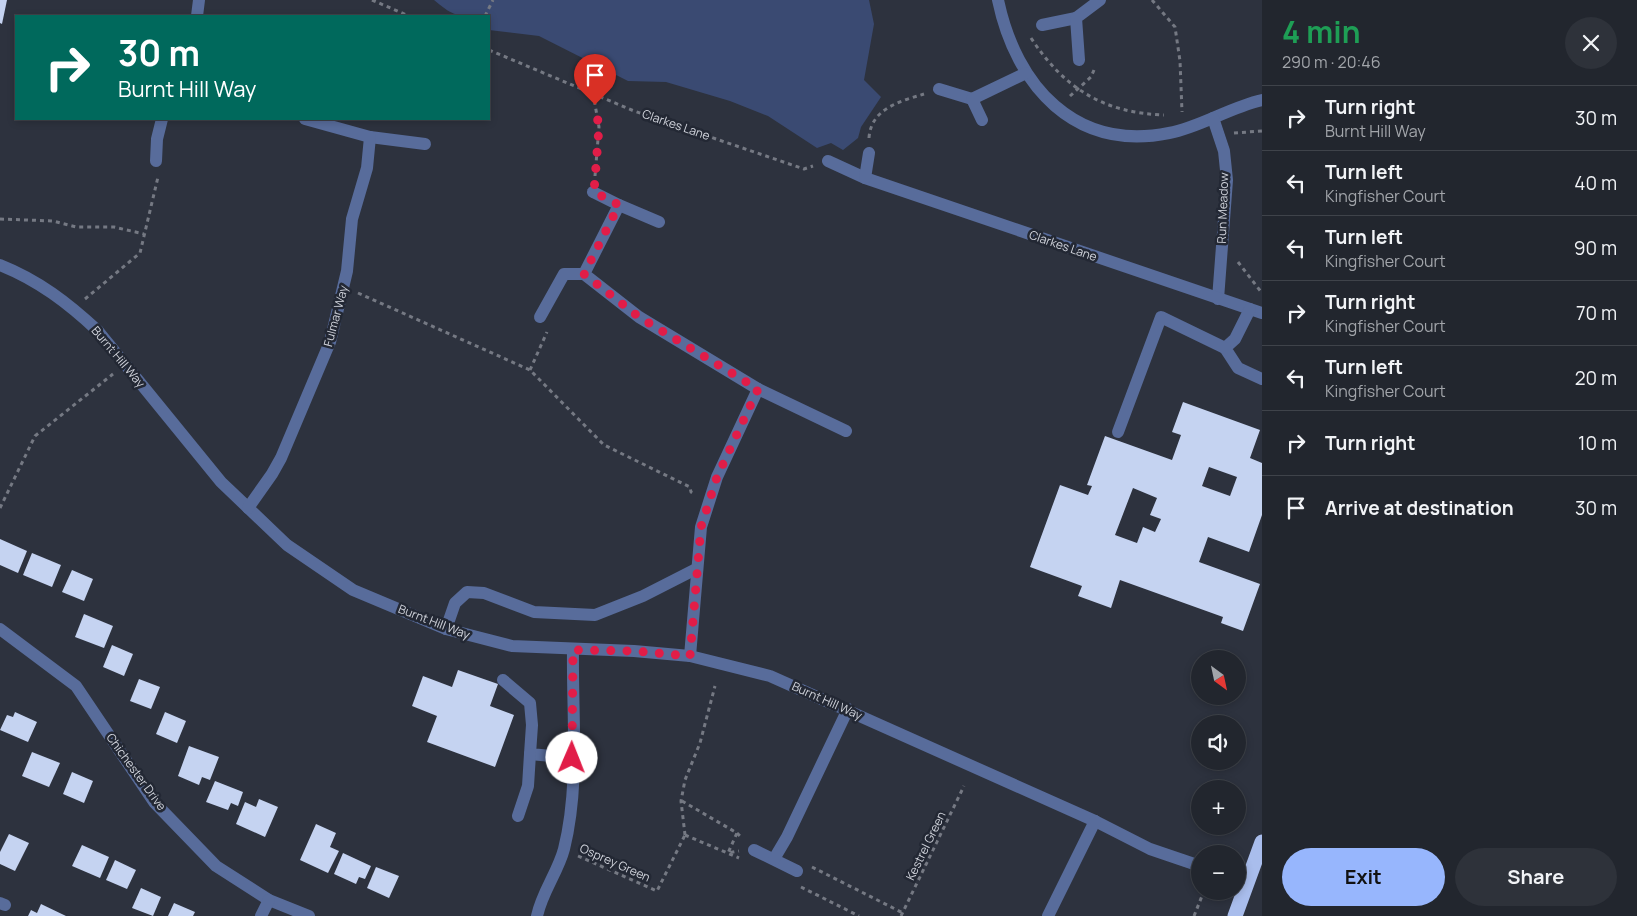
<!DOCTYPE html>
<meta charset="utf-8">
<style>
body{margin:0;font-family:Manrope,sans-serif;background:#2e323a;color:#f1f3f6;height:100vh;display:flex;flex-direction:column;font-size:19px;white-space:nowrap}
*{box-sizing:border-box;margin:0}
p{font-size:16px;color:#a2a5aa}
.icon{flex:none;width:28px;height:28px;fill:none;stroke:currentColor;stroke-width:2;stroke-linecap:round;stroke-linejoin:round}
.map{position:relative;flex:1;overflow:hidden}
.details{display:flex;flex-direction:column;background:#22262e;width:375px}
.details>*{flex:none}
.guide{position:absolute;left:15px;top:15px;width:475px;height:105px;border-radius:0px;box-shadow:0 2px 8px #0003,0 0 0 1px #3f434a;background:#00695c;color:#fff;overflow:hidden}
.needle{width:32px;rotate:147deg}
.controls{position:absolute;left:1191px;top:650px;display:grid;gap:10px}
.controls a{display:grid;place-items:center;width:55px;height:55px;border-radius:50%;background:#22262e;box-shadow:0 2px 8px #0003,0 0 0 1px #3f434a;font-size:25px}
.pin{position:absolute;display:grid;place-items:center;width:42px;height:42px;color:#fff;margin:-51px -21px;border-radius:50% 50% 50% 0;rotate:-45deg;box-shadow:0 0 5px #0007}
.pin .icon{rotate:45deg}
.me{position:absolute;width:55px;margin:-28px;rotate:1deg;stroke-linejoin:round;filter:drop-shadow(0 0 4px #0008)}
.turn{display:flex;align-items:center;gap:18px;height:105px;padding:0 20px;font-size:22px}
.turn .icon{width:65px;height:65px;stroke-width:2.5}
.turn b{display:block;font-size:35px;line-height:42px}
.round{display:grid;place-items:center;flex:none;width:52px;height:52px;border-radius:26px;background:#2e323a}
.headline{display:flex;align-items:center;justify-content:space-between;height:85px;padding:0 20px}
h1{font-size:30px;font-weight:700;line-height:38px;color:#1e9e55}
.cta{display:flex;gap:10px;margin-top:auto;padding:10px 20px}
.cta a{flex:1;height:58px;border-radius:30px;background:#97b6fd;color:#111;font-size:20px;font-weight:700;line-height:58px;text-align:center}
.cta a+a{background:#2e323a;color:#f1f3f6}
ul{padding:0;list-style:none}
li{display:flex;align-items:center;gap:15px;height:65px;padding:0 20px;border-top:1px solid #3f434a}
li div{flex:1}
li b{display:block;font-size:19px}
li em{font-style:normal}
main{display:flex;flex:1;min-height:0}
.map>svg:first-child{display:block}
.green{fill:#3a4a72}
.building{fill:#c5d3f1;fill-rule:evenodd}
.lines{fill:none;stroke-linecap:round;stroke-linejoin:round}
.path{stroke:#757983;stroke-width:3;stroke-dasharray:4 4;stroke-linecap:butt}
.minor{stroke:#586c9b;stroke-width:12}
.highway{stroke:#a9bdec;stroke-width:15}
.route{stroke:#e11d48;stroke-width:9;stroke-dasharray:0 16.2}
.labels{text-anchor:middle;stroke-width:5;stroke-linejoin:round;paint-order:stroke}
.street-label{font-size:12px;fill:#d0d3db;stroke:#232834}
</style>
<main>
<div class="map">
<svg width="1262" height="916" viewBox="0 0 1262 916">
<rect width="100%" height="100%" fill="#2d323e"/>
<path class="green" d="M 434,0 L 869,0 L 874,24 L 864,80 L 881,97 L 861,127 L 858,138 L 843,150 L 831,143 L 817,148 L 768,116 L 730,101 L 666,82 L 628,81 L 539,36 L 489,30 L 489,16 C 460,16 456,19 434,0 Z"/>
<g class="building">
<polygon points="0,0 7,0 2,24 0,23"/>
<path d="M 1183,402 L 1260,430 L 1250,458 L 1262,463 L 1262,515 L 1249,552 L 1208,537 L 1199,562 L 1260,584 L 1243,631 L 1221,623 L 1223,617 L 1120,580 L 1111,608 L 1078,596 L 1082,586 L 1030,567 L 1060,485 L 1088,495 L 1092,486 L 1087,485 L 1105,436 L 1172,460 L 1181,435 L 1172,432 ZM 1209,467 L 1237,477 L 1230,496 L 1202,486 ZM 1133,488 L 1157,498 L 1150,515 L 1161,519 L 1155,532 L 1143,527 L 1137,543 L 1115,535 Z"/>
<polygon points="0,539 27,551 18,573 0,565"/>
<polygon points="32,553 61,565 52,587 23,575"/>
<polygon points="72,570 93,579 84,601 62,592"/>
<polygon points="84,614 113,626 104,648 75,637"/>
<polygon points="112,645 133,654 124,676 103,667"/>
<polygon points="458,670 498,684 490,706 514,715 495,767 427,742 437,716 412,706 423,676 452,687"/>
<polygon points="139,679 160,687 151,709 130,701"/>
<polygon points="15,712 37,722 28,742 0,730 7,715 13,717"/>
<polygon points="165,712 186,721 177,743 156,734"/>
<polygon points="189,746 219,757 210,780 202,777 199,785 178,776"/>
<polygon points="32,752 60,763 49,787 22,776"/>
<polygon points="72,772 93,781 84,803 63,794"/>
<polygon points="215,781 243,792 238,806 231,803 228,810 206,802"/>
<polygon points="259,799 278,807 265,837 236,824 245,802 256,807"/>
<polygon points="316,824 336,833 330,847 339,851 328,873 300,860"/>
<polygon points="9,834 29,843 15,871 0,864 0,852"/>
<polygon points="82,845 109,857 100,878 72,866"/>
<polygon points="343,853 371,866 365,879 359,877 356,884 334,874"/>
<polygon points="115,860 136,870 127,889 106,880"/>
<polygon points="376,867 399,876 389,898 367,888"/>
<polygon points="141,888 161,897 153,916 132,908"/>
<polygon points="174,903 195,912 193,916 168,916"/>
<polygon points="41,904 66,916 28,916 31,910 37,913"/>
</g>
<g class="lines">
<g class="path">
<polyline points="372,0 409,16"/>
<polyline points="1152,0 1175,27 1180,61 1182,112"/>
<polyline points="485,16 493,0"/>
<path d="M 1031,38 C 1064,88 1103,113 1164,115"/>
<polyline points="489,50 634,111 804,169 813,166"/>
<polyline points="593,93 599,127 595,176"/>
<polyline points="1070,96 1091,77 1094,70"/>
<polyline points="1234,133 1262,131"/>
<path d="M 869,138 C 871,108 901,101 924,94"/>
<polyline points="0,219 53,221 76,227 114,227 144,234"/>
<polyline points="1238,262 1262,293"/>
<polyline points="358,293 530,370 604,445 690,487 691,492 694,494"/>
<polyline points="85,299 140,253 158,177"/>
<polyline points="530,370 547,332"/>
<polyline points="0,508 35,436 113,374"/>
<polyline points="682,801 737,833 728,853 739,851"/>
<polyline points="737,833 742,838"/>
<polyline points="685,835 739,858"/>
<polyline points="685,835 681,801 685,780 700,743 715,686"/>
<polyline points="578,856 657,891 685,835"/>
<polyline points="812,867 903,913"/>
<polyline points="801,887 859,916"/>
<polyline points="901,916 964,786"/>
<polyline points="1194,916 1204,891"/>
</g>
<g class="minor">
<path d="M 998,0 C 1016,86 1075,152 1169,133 C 1201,127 1230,107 1262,100"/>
<polyline points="197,16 199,0"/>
<polyline points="1042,25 1076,18"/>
<polyline points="1079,60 1076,18 1100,0"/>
<polyline points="939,89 972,99"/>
<polyline points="1213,118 1224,151 1227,180 1218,299"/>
<polyline points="982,120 972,99 1026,73"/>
<polyline points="370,137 425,144"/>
<polyline points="156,161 157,139 162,119"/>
<polyline points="828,161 865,178 1262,313"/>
<polyline points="865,178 869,153"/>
<polyline points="593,192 619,205"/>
<polyline points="659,222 619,205 584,274 639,317 758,389 717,477 701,527 690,656"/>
<path d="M 0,265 C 38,280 68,303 98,331 L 221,482 L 287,545 L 353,590 L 446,629 L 512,646 L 634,651 L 690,656 L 770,676 L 1095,821 L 1150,849 L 1200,866"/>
<polyline points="1250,309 1235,339 1225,348 1238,368 1262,379"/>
<polyline points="540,317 564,274 584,274"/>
<polyline points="758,389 846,431"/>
<polyline points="1118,432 1161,317 1225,348"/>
<polyline points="248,508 272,474 281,458 330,342 347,271 352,219 367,168 370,137 305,119"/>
<polyline points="0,629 76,686 154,802 216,866 269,900 309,916"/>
<polyline points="446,629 455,603 467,592 484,593 534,612 595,615 643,596 696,569"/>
<polyline points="503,680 530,703 532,725 530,754 573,758"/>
<polyline points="518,816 528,786 530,754"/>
<polyline points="754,850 797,871"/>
<polyline points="774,859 787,837 848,709"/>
<polyline points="0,903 5,905"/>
<polyline points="261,916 269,900"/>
<path d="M 537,916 C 542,892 558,872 564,849 C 580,785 572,715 573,650"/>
<polyline points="1048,916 1095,821"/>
</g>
<polyline class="highway" points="1235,916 1262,842"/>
</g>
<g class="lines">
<polyline class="route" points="572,758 573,650 634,651 690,656 701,527 717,477 758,389 639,317 584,274 619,205 594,192 599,127 595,105"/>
</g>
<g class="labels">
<g class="street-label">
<text transform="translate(676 125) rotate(19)" y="4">Clarkes Lane</text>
<text transform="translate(1223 208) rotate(-88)" y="4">Run Meadow</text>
<text transform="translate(1063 246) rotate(19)" y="4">Clarkes Lane</text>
<text transform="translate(336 316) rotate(-75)" y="4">Fulmar Way</text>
<text transform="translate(118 357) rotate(50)" y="4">Burnt Hill Way</text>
<text transform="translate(434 622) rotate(21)" y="4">Burnt Hill Way</text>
<text transform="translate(827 701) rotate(24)" y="4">Burnt Hill Way</text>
<text transform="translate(136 772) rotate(54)" y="4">Chichester Drive</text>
<text transform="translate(926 846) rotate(-64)" y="4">Kestrel Green</text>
<text transform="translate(615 863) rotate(24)" y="4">Osprey Green</text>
</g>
</g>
</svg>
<div class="controls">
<a><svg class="needle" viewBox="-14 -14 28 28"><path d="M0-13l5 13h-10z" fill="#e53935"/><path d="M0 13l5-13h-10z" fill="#a2a5aa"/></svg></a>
<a><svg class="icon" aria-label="sound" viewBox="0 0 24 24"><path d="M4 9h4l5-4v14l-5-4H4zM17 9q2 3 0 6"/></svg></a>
<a>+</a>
<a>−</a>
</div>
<div class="pin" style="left:595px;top:105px;background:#d93025"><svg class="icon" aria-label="arrive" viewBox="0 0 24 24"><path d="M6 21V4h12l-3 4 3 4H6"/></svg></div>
<svg class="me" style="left:572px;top:758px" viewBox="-20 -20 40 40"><circle r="19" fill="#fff"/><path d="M0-13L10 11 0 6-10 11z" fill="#e11d48"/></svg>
<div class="guide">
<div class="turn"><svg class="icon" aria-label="right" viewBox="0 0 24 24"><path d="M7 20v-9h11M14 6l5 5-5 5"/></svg><div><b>30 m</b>Burnt Hill Way</div></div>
</div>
</div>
<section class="details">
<div class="headline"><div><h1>4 min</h1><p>290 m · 20:46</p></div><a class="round"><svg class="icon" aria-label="close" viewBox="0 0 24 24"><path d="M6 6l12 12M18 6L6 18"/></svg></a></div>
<ul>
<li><svg class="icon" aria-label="right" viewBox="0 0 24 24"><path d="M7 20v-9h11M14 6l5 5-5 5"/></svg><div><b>Turn right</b><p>Burnt Hill Way</p></div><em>30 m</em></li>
<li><svg class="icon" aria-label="left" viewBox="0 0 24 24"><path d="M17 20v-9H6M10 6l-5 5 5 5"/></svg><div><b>Turn left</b><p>Kingfisher Court</p></div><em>40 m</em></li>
<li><svg class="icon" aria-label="left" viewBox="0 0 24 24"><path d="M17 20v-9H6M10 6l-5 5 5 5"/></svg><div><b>Turn left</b><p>Kingfisher Court</p></div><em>90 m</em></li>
<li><svg class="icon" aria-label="right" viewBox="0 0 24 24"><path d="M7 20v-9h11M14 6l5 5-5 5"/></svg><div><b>Turn right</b><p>Kingfisher Court</p></div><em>70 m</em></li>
<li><svg class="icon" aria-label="left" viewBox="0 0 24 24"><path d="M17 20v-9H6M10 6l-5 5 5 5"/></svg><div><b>Turn left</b><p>Kingfisher Court</p></div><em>20 m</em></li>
<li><svg class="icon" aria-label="right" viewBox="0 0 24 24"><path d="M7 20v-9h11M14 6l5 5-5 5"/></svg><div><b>Turn right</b></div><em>10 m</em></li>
<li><svg class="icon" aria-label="arrive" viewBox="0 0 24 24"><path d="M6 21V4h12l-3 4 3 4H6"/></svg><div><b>Arrive at destination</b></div><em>30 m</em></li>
</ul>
<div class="cta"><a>Exit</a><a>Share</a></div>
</section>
</main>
